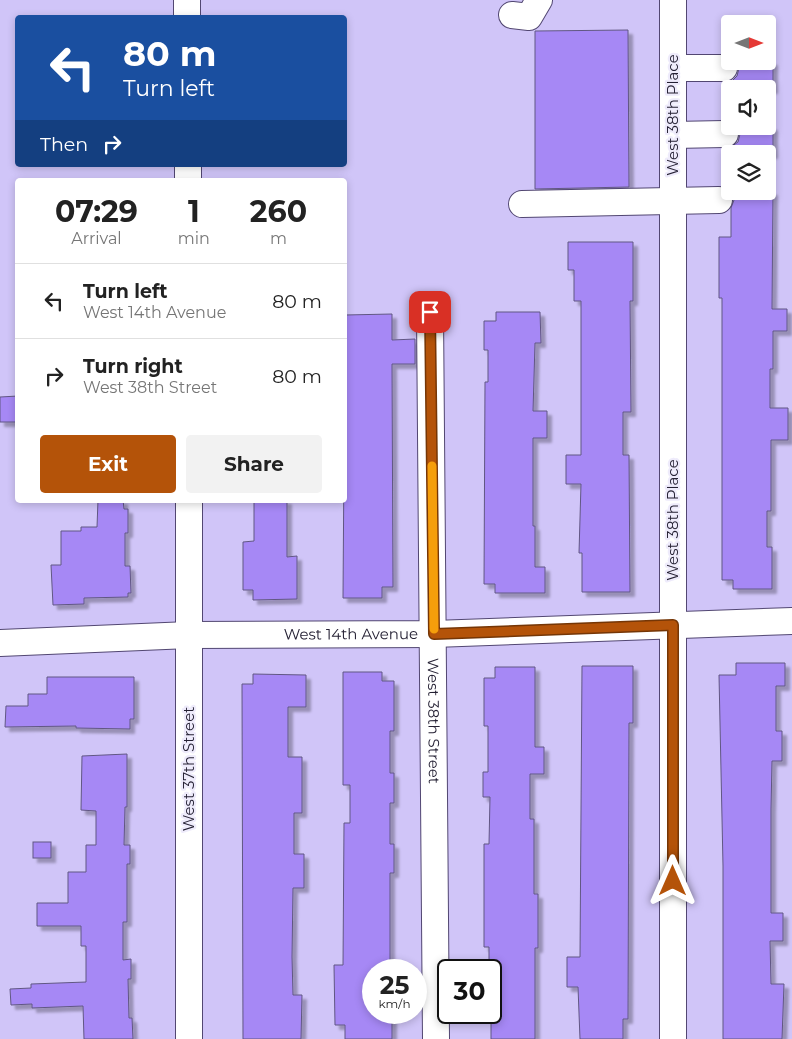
<!DOCTYPE html>
<style>
body{margin:0;font-family:Montserrat,sans-serif;background:#f2f2f2;color:#222;height:100vh;display:flex;flex-direction:column;font-size:19px;white-space:nowrap}
*{box-sizing:border-box;margin:0}
p{font-size:16px;color:#767676}
.icon{flex:none;width:28px;height:28px;fill:none;stroke:currentColor;stroke-width:2;stroke-linecap:round;stroke-linejoin:round}
.map{position:relative;flex:1;overflow:hidden}
.panel{position:absolute;left:15px;top:178px;width:332px;height:325px;display:flex;flex-direction:column;background:#fff;border-radius:5px;box-shadow:0 2px 8px #0003}
.panel>*{flex:none}
.hud{position:absolute;left:15px;top:15px;width:332px;height:152px;border-radius:5px;box-shadow:0 2px 8px #0003;background:#1a4fa0;color:#fff;overflow:hidden}
.needle{width:32px;rotate:90deg}
.tools{position:absolute;left:721px;top:15px;display:grid;gap:10px}
.tools a{display:grid;place-items:center;width:55px;height:55px;border-radius:5px;background:#fff;box-shadow:0 2px 8px #0003;font-size:25px}
.speed{position:absolute;left:362px;top:959px;display:flex;gap:10px;font-size:25px;font-weight:700;text-align:center}
.speed>*{display:grid;place-content:center;width:65px;height:65px;border-radius:50%;background:#fff;box-shadow:0 2px 8px #0003;line-height:1}
.speed small{font-size:12px;font-weight:400}
.speed .limit{border:2px solid #111;border-radius:8px;background:#fff;color:#111}
.pin{position:absolute;display:grid;place-items:center;width:42px;height:42px;color:#fff;margin:-21px;border-radius:10px;box-shadow:0 2px 8px #0006}
.me{position:absolute;width:55px;margin:-28px;rotate:0deg;stroke-linejoin:round;filter:drop-shadow(0 0 4px #0008)}
.turn{display:flex;align-items:center;gap:18px;height:105px;padding:0 25px;font-size:22px}
.turn .icon{width:65px;height:65px;stroke-width:2.5}
.turn b{display:block;font-size:35px;line-height:42px}
.then{display:flex;align-items:center;height:48px;padding:0 25px;background:#0003;gap:10px;font-size:19px}
.eta{display:flex;justify-content:space-evenly;align-items:center;height:85px;text-align:center}
.eta b{font-size:30px;font-weight:700;line-height:35px}
.action{display:flex;gap:10px;margin-top:auto;padding:10px 25px}
.action a{flex:1;height:58px;border-radius:5px;background:#b45309;color:#fff;font-size:20px;font-weight:700;line-height:58px;text-align:center}
.action a+a{background:#f2f2f2;color:#222}
ul{padding:0;list-style:none}
li{display:flex;align-items:center;gap:15px;height:75px;padding:0 25px;border-top:1px solid #e0e0e0}
li div{flex:1}
li b{display:block;font-size:19px}
li em{font-style:normal}
.map>svg:first-child{display:block}
.building{fill:#a688f5;stroke:#615783;filter:url(#shadow)}
.lines{fill:none;stroke-linecap:round;stroke-linejoin:round}
.minor-casing{stroke:#524772;stroke-width:28}
.minor{stroke:#fff;stroke-width:26}
.route-casing{stroke:#753606;stroke-width:12}
.route{stroke:#b45309;stroke-width:9}
.slow{stroke:#f59e0b;stroke-width:9}
.labels{text-anchor:middle;stroke-width:4.5;stroke-linejoin:round;paint-order:stroke}
.street-label{font-size:15px;fill:#242033;stroke:#eeebfb}
</style>
<div class="map">
<svg width="792" height="1039" viewBox="0 0 792 1039">
<defs>
<filter id="shadow"><feDropShadow dx="4.5" dy="4.5" stdDeviation="1" flood-color="#0004"/></filter>
</defs>
<rect width="100%" height="100%" fill="#d0c5f8"/>
<g class="building">
<polygon points="628,30 629,187 535,189 535,31"/>
<polygon points="737,61 773,61 773,89 732,89 732,81 737,76 739,68"/>
<polygon points="738,126 773,126 773,154 731,154 731,147 738,142 740,134"/>
<polygon points="731,191 773,191 772,309 787,309 787,331 773,331 773,369 770,369 770,408 788,408 788,440 771,440 771,511 767,511 767,547 772,547 772,589 733,589 733,580 722,580 722,298 719,298 719,237 731,237 731,208 734,200"/>
<polygon points="568,242 633,242 633,301 630,301 631,412 623,412 623,455 629,455 630,592 582,592 582,553 579,553 581,484 566,484 566,455 581,455 581,301 574,301 574,270 568,270"/>
<polygon points="496,312 540,312 541,343 535,343 533,411 547,411 547,438 533,438 533,526 535,526 535,567 545,567 545,593 495,593 495,584 484,584 485,382 488,382 488,350 484,350 484,321 496,321"/>
<polygon points="392,314 392,340 415,339 415,364 392,364 393,587 382,587 382,598 343,598 345,315"/>
<polygon points="18,396 18,422 0,422 0,397"/>
<polygon points="98,500 123,500 124,509 128,509 128,533 125,533 125,566 130,566 131,593 128,593 128,597 84,598 84,604 53,605 51,565 61,565 61,531 81,531 81,527 97,527"/>
<polygon points="254,500 287,500 287,557 297,556 297,599 253,600 253,590 243,590 243,542 254,541"/>
<polygon points="736,663 785,663 785,686 776,686 776,731 782,731 782,761 772,761 771,809 771,913 783,913 783,941 770,941 771,984 784,984 782,1039 723,1039 723,866 719,675 736,675"/>
<polygon points="582,666 633,666 633,723 629,723 628,1019 623,1019 623,1039 580,1039 578,987 567,987 567,957 580,957"/>
<polygon points="495,667 535,667 535,747 544,747 544,774 530,774 530,819 534,819 534,894 538,894 538,948 535,948 535,1039 491,1039 491,970 489,970 489,947 484,947 484,844 489,844 490,797 483,797 483,772 488,772 488,726 484,726 484,678 495,678"/>
<polygon points="343,672 382,672 382,681 394,681 394,731 390,731 390,773 394,773 394,803 390,803 390,844 394,844 394,873 390,873 390,970 374,970 374,1012 392,1012 392,1039 345,1039 345,1025 335,1025 334,965 343,965 344,823 350,823 350,785 343,785"/>
<polygon points="253,674 306,675 306,707 288,707 288,757 302,757 302,813 294,813 294,854 304,854 304,888 293,888 292,957 293,995 302,995 301,1039 243,1039 242,684 253,684"/>
<polygon points="47,677 134,677 134,719 130,719 130,729 76,728 76,726 5,727 6,706 28,706 28,694 47,694"/>
<polygon points="127,754 127,807 125,807 124,845 130,845 130,864 127,864 127,922 123,922 123,960 131,959 131,979 128,979 129,1018 132,1018 133,1039 84,1039 83,1006 32,1008 32,1004 11,1005 10,989 31,988 31,984 86,982 86,946 81,946 81,926 37,926 37,903 68,903 68,872 86,872 86,845 96,845 96,811 81,810 82,756"/>
<rect x="33" y="842" width="18" height="16"/>
</g>
<g class="lines">
<g class="minor-casing">
<g id="minor">
<polyline points="187,0 187,18"/>
<polyline points="512,15 529,17 539,0"/>
<polyline points="673,68 724,68"/>
<polyline points="673,135 725,134"/>
<polyline points="188,165 188,180"/>
<polyline points="522,204 719,200"/>
<path id="s1" d="M 430,313 L 436,1039"/>
<path id="s2" d="M 0,643 L 189,635 L 434,634 L 792,621"/>
<polyline points="189,1039 189,500"/>
<polyline points="673,1039 673,0"/>
</g>
</g>
<use href="#minor" class="minor"/>
</g>
<g class="lines">
<g class="route-casing">
<polyline id="route" points="430,312 434,634 673,625 673,881"/>
</g>
<use href="#route" class="route"/>
<polyline class="slow" points="432,466 434,629"/>
</g>
<g class="labels">
<g class="street-label">
<text transform="translate(673 115) rotate(-90)" y="5">West 38th Place</text>
<text transform="translate(673 520) rotate(-90)" y="5">West 38th Place</text>
<text dy="5" stroke="none"><textPath href="#s2" startOffset="351">West 14th Avenue</textPath></text>
<text dy="5" stroke="none"><textPath href="#s1" startOffset="408">West 38th Street</textPath></text>
<text transform="translate(189 769) rotate(-90)" y="5">West 37th Street</text>
</g>
</g>
</svg>
<div class="tools">
<a><svg class="needle" viewBox="-14 -14 28 28"><path d="M0-13l5 13h-10z" fill="#e53935"/><path d="M0 13l5-13h-10z" fill="#767676"/></svg></a>
<a><svg class="icon" aria-label="sound" viewBox="0 0 24 24"><path d="M4 9h4l5-4v14l-5-4H4zM17 9q2 3 0 6"/></svg></a>
<a><svg class="icon" aria-label="layers" viewBox="0 0 24 24"><path d="M12 4l9 5-9 5-9-5zM3 14l9 5 9-5"/></svg></a>
</div>
<div class="speed"><div>25<small>km/h</small></div><div class="limit">30</div></div>
<div class="pin" style="left:430px;top:312px;background:#d93025"><svg class="icon" aria-label="arrive" viewBox="0 0 24 24"><path d="M6 21V4h12l-3 4 3 4H6"/></svg></div>
<svg class="me" style="left:673px;top:881px" viewBox="-20 -20 40 40"><path d="M0-17L14 15 0 8-14 15z" fill="#b45309" stroke="#fff" stroke-width="4"/></svg>
<div class="hud">
<div class="turn"><svg class="icon" aria-label="left" viewBox="0 0 24 24"><path d="M17 20v-9H6M10 6l-5 5 5 5"/></svg><div><b>80 m</b>Turn left</div></div>
<div class="then">Then<svg class="icon" aria-label="right" viewBox="0 0 24 24"><path d="M7 20v-9h11M14 6l5 5-5 5"/></svg></div>
</div>
<section class="panel">
<div class="eta">
<div><b>07:29</b><p>Arrival</p></div>
<div><b>1</b><p>min</p></div>
<div><b>260</b><p>m</p></div>
</div>
<ul>
<li><svg class="icon" aria-label="left" viewBox="0 0 24 24"><path d="M17 20v-9H6M10 6l-5 5 5 5"/></svg><div><b>Turn left</b><p>West 14th Avenue</p></div><em>80 m</em></li>
<li><svg class="icon" aria-label="right" viewBox="0 0 24 24"><path d="M7 20v-9h11M14 6l5 5-5 5"/></svg><div><b>Turn right</b><p>West 38th Street</p></div><em>80 m</em></li>
</ul>
<div class="action"><a>Exit</a><a>Share</a></div>
</section>
</div>
